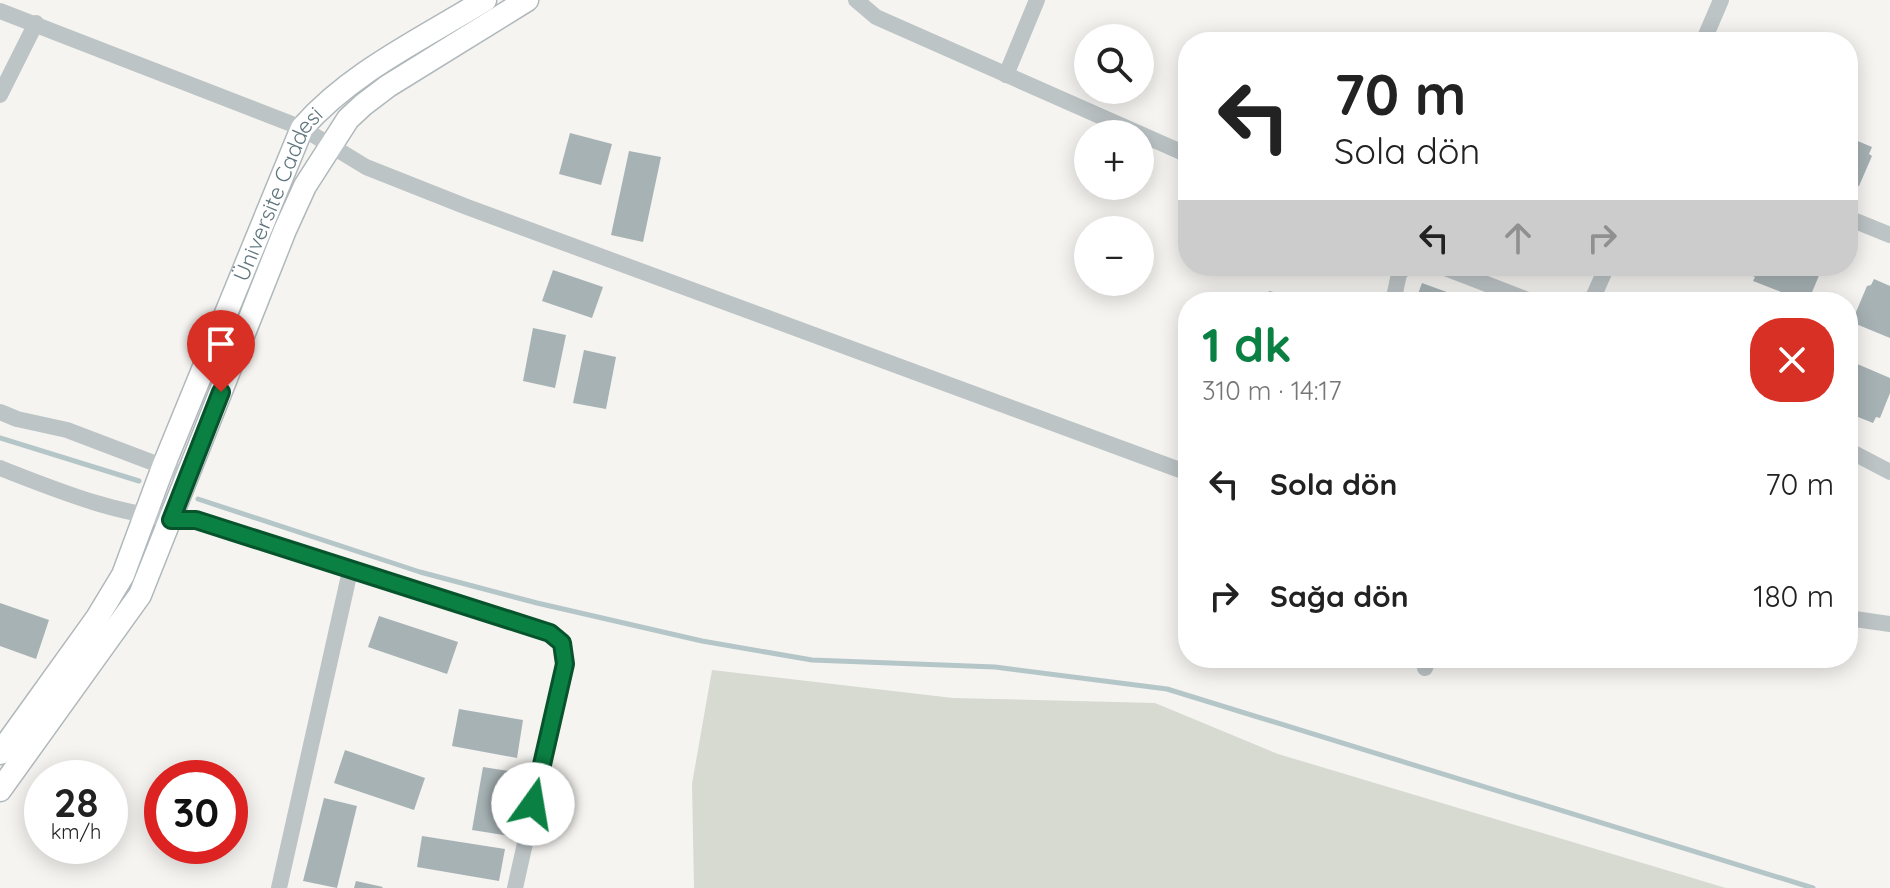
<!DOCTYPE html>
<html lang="tr">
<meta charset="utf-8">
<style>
body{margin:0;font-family:Quicksand,sans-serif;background:#f6f6f6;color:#222;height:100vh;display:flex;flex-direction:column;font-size:30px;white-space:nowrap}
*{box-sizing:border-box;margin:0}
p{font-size:26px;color:#767676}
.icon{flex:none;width:44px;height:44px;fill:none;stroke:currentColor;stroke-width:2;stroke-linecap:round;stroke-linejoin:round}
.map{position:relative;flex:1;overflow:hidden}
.panel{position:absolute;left:1178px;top:292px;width:680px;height:376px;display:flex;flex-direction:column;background:#fff;border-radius:32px;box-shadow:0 4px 20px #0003}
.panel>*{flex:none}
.guide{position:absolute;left:1178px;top:32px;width:680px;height:244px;border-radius:32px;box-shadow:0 4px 20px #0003;background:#fff;color:#222;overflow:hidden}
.buttons{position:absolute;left:1074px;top:24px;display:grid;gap:16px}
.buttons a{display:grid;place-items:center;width:80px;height:80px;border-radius:50%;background:#fff;box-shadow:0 4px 20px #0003;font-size:40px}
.speed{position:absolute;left:24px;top:760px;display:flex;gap:16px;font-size:40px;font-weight:700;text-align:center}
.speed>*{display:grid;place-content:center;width:104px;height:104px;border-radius:50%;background:#fff;box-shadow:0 4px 20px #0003;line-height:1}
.speed small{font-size:20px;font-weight:400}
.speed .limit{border:12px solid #d22;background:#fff;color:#111}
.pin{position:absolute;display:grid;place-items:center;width:68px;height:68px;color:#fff;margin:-82px -34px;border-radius:50% 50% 50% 0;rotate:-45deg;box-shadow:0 0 8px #0007}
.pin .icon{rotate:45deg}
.me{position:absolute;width:88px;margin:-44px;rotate:13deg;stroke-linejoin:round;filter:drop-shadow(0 0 6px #0008)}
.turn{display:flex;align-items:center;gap:28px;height:168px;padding:0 24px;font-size:36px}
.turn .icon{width:104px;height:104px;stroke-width:2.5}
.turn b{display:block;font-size:56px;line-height:68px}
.lanes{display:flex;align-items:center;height:76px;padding:0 24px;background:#0003;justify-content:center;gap:40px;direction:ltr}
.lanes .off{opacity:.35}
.round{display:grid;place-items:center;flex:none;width:84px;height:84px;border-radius:32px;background:#f6f6f6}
.summary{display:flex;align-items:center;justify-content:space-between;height:136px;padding:0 24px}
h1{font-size:48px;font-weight:700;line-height:60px;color:#0b8043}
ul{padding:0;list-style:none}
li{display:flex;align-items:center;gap:24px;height:112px;padding:0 24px}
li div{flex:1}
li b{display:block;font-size:30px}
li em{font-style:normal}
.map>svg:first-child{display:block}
.green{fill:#d6dad0}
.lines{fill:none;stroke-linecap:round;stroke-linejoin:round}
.stream{stroke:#b5c6c8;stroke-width:5}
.building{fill:#a7b2b5}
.secondary-casing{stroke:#b0b8bb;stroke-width:25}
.minor{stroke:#bdc4c6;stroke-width:16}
.secondary{stroke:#fff;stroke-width:22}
.route-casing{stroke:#07532c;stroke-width:20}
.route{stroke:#0b8043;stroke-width:14}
.labels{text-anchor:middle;stroke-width:8;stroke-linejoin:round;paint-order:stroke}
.street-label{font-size:22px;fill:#5f767e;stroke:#fff}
</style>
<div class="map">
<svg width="1890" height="888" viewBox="0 0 1890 888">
<rect width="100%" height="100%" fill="#f5f4f1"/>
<polygon class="green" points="712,670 953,698 1155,703 1278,754 1726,888 694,888 692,784"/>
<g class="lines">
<g class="stream">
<polyline points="0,438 139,481"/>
<polyline points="198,499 420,572 537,603 702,641 812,660 995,667 1167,689 1813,888"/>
</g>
</g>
<g class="building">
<polygon points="570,133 612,144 601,185 559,174"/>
<polygon points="1848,137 1872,147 1869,154 1872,156 1859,186 1855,185 1853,191 1848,189"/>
<polygon points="629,151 661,157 643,242 611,235"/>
<polygon points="1298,266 1323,266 1319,275"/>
<polygon points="1754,266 1823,266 1810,297 1806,295 1804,301 1753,281 1755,277 1750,275"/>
<polygon points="553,270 603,287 592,318 542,301"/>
<polygon points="1874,279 1890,286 1890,338 1856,324 1858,321 1853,319 1867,286 1871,285"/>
<polygon points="1422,283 1474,302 1415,302"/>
<polygon points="1269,291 1306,299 1305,302 1267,302"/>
<polygon points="533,328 566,335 555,388 523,381"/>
<polygon points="584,350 616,357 606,409 573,403"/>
<polygon points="1848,360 1890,378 1890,393 1880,418 1876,417 1873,423 1848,413"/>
<polygon points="0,603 49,620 36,659 0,646"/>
<polygon points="379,616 458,642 447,674 368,647"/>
<polygon points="459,709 523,720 517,758 452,746"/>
<polygon points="345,750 425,778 414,810 334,783"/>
<polygon points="483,767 521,773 510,836 472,830"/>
<polygon points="324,798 357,806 337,888 303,881"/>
<polygon points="422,836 505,849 499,881 417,867"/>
<polygon points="356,881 383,887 382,888 354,888"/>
</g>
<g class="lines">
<g class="secondary-casing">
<g id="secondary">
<path id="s1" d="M 0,753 L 97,618 L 123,575 L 163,467 L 302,128 C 351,72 422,39 485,0"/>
<polyline points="0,790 140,595 285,230 305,186 348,119 363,105 388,86 527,0"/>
</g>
</g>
<g class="minor">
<polyline points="856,0 876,17 1188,155"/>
<polyline points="0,11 302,128 366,167 467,207 1188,473"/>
<polyline points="1703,42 1721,0"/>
<polyline points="1006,75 1037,0"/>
<polyline points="0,95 36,23"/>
<polyline points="1848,218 1890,235"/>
<polyline points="1440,266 1533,302"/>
<polyline points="1393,302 1399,274 1406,266"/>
<polyline points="1591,302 1607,266"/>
<polyline points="0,412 17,419 67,430 188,476"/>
<polyline points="1848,450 1890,472"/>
<path d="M 0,468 C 63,493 128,519 196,520 L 550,633 L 562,643 L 565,664 L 515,888"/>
<polyline points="1848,618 1890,624"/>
<polyline points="1425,668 1429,658"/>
<polyline points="279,888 350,571"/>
</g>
<use href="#secondary" class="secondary"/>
</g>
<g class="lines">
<g class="route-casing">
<polyline id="route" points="221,392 171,520 196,520 550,633 562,643 565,664 533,804"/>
</g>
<use href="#route" class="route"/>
</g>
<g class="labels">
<g class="street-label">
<text dy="8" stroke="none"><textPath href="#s1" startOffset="628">Üniversite Caddesi</textPath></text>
</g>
</g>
</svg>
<div class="buttons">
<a><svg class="icon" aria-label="search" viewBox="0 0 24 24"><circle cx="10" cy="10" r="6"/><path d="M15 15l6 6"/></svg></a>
<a>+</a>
<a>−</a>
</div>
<div class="speed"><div>28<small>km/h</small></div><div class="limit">30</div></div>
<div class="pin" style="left:221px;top:392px;background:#d93025"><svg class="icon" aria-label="arrive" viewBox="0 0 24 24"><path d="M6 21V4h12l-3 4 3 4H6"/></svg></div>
<svg class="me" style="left:533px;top:804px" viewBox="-20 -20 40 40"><circle r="19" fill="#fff"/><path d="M0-13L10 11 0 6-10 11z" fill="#0b8043"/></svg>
<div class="guide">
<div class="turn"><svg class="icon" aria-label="left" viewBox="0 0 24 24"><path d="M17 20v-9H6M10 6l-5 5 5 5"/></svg><div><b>70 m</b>Sola dön</div></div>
<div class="lanes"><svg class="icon" aria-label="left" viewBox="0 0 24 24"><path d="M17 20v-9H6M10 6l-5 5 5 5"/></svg><svg class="icon off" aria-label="ahead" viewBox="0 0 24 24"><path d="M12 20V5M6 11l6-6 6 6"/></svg><svg class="icon off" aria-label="right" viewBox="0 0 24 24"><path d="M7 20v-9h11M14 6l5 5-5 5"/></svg></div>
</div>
<section class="panel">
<div class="summary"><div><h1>1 dk</h1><p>310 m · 14:17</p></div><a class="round" style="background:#d93025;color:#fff"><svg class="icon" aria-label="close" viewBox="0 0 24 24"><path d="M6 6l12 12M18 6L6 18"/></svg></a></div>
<ul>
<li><svg class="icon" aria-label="left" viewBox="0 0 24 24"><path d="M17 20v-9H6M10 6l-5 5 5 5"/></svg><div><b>Sola dön</b></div><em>70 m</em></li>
<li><svg class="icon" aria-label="right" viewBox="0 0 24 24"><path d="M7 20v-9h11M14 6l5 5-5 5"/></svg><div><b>Sağa dön</b></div><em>180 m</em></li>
</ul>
</section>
</div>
